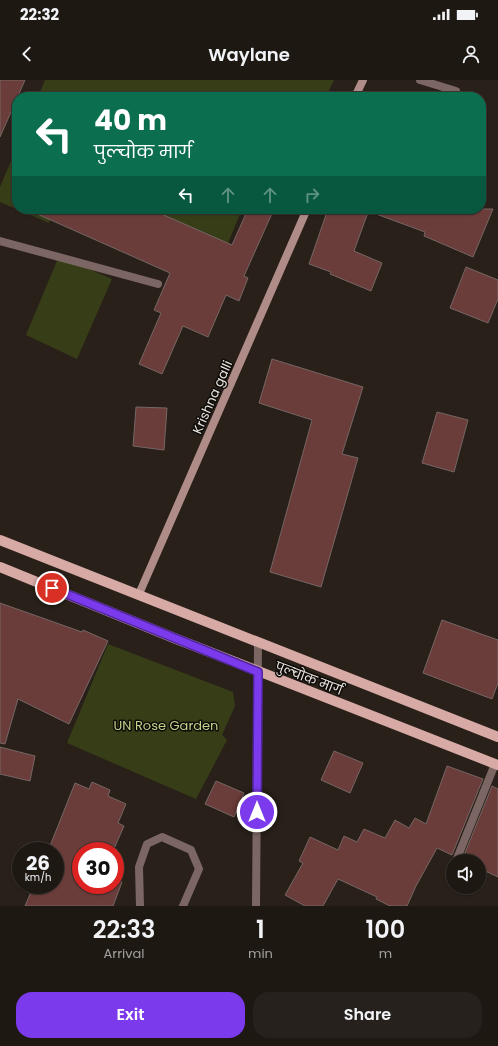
<!DOCTYPE html>
<meta charset="utf-8">
<style>
body{margin:0;font-family:Poppins,"Noto Sans Devanagari",sans-serif;background:#26211c;color:#f1f3f6;height:100vh;display:flex;flex-direction:column;font-size:15px;white-space:nowrap}
*{box-sizing:border-box;margin:0}
p{font-size:13px;color:#a1a0a0}
.icon{flex:none;width:22px;height:22px;fill:none;stroke:currentColor;stroke-width:2;stroke-linecap:round;stroke-linejoin:round}
.map{position:relative;height:826px;overflow:hidden}
.details{display:flex;flex-direction:column;background:#1e1813;flex:1}
.details>*{flex:none}
.banner{position:absolute;left:12px;top:12px;width:474px;height:122px;border-radius:16px;box-shadow:0 1px 3px #0004,0 0 0 1px #3c3733;background:#0b6e4f;color:#fff;overflow:hidden}
.fabs{position:absolute;left:446px;top:774px;display:grid;gap:8px}
.fabs a{display:grid;place-items:center;width:40px;height:40px;border-radius:50%;background:#1e1813;box-shadow:0 1px 3px #0004,0 0 0 1px #3c3733;font-size:20px}
.speed{position:absolute;left:12px;top:762px;display:flex;gap:8px;font-size:20px;font-weight:700;text-align:center}
.speed>*{display:grid;place-content:center;width:52px;height:52px;border-radius:50%;background:#1e1813;box-shadow:0 1px 3px #0004,0 0 0 1px #3c3733;line-height:1}
.speed small{font-size:10px;font-weight:400}
.speed .limit{border:6px solid #d22;background:#fff;color:#111}
.pin{position:absolute;display:grid;place-items:center;width:34px;height:34px;color:#fff;margin:-17px;border:2px solid #fff;border-radius:50%;box-shadow:0 1px 4px #0007}
.me{position:absolute;width:44px;margin:-22px;rotate:0deg;stroke-linejoin:round;filter:drop-shadow(0 0 3px #0008)}
.turn{display:flex;align-items:center;gap:14px;height:84px;padding:0 16px;font-size:18px}
.turn .icon{width:52px;height:52px;stroke-width:2.5}
.turn b{display:block;font-size:28px;line-height:34px}
.lanes{display:flex;align-items:center;height:38px;padding:0 16px;background:#0003;justify-content:center;gap:20px;direction:ltr}
.lanes .off{opacity:.35}
.eta{display:flex;justify-content:space-evenly;align-items:center;height:68px;text-align:center}
.eta b{font-size:24px;font-weight:600;line-height:28px}
.primary-button{display:flex;gap:8px;margin-top:auto;padding:8px 16px}
.primary-button a{flex:1;height:46px;border-radius:16px;background:#7c3aed;color:#fff;font-size:16px;font-weight:600;line-height:46px;text-align:center}
.primary-button a+a{background:#26211c;color:#f1f3f6}
.status{display:flex;justify-content:space-between;align-items:center;height:28px;padding:0 20px;background:#1e1813;direction:ltr}
.status svg{height:11px;fill:currentColor}
header{display:flex;justify-content:space-between;align-items:center;height:52px;padding:0 16px;background:#1e1813;font-size:18px;font-weight:600}
.map>svg:first-child{display:block}
.green{fill:#373e17}
.building{fill:#6b3d3a;stroke:#756665}
.lines{fill:none;stroke-linecap:round;stroke-linejoin:round}
.lane{stroke:#7c6664;stroke-width:8}
.street{stroke:#7c6664;stroke-width:8}
.secondary{stroke:#b08c89;stroke-width:8}
.primary{stroke:#d8aaa6;stroke-width:10}
.route-casing{stroke:#51269a;stroke-width:10}
.route{stroke:#7c3aed;stroke-width:7}
.labels{text-anchor:middle;stroke-width:3;stroke-linejoin:round;paint-order:stroke}
.street-label{font-size:13px;fill:#ece6e1;stroke:#0e0b08}
.park-label{font-size:13px;fill:#c2d189;stroke:#0e0b08}
</style>
<div class="status"><b>22:32</b><svg viewBox="0 0 49 12"><path d="M0 12V9h3v3zM5 12V6h3v6zM10 12V3h3v9zM15 12V0h3v12zM26 1h20v11H26zM47 4h2v5h-2z"/></svg></div>
<header><svg class="icon" aria-label="back" viewBox="0 0 24 24"><path d="M15 5l-7 7 7 7"/></svg>Waylane<svg class="icon" aria-label="person" viewBox="0 0 24 24"><circle cx="12" cy="8" r="4"/><path d="M4 21q1-7 8-7t8 7"/></svg></header>
<div class="map">
<svg width="498" height="826" viewBox="0 0 498 826">
<rect width="100%" height="100%" fill="#282019"/>
<g class="green">
<polygon points="45,0 334,0 326,17 38,17"/>
<polygon points="17,67 17,129 55,129 49,143 0,122 0,107"/>
<polygon points="148,129 242,129 228,163"/>
<polygon points="59,176 112,199 77,279 26,255"/>
<polygon points="108,564 233,612 235,626 222,655 227,660 196,719 67,663"/>
</g>
<g class="building">
<polygon points="0,0 25,0 0,57"/>
<polygon points="26,129 150,129 232,165 248,129 274,129 244,196 248,198 239,221 226,215 208,257 183,246 162,294 139,284 161,233 154,230 170,193"/>
<polygon points="328,129 351,129 367,135 354,171 382,183 371,211 330,194 331,192 309,184"/>
<polygon points="368,129 493,129 473,177 424,156 425,152 368,131"/>
<polygon points="466,187 498,200 498,219 488,243 450,228"/>
<polygon points="272,279 363,307 342,374 358,378 321,507 270,492 312,340 259,323"/>
<polygon points="136,327 167,328 164,370 133,366"/>
<polygon points="437,332 468,340 454,392 422,383"/>
<polygon points="0,523 82,552 83,550 108,561 69,644 18,619 5,664 0,663"/>
<polygon points="442,540 498,560 498,603 492,619 423,593"/>
<polygon points="0,667 35,676 30,701 0,694"/>
<polygon points="334,671 363,683 350,713 321,700"/>
<polygon points="447,686 483,699 452,775 437,768 416,806 407,826 390,826 376,819 377,817 338,799 323,826 305,826 285,815 303,783 299,781 310,757 338,770 344,756 357,762 364,749 385,758 395,740 409,748 415,738 426,744"/>
<polygon points="216,701 244,713 234,737 205,724"/>
<polygon points="92,702 110,710 108,716 126,724 118,743 124,746 113,771 81,771 81,805 115,805 115,799 122,802 113,826 25,826 34,805 55,805 55,771 48,771 75,703 89,709"/>
<polygon points="492,706 498,709 498,797 479,788 479,781 462,780"/>
</g>
<g class="lines">
<g class="lane">
<polyline points="420,0 456,11"/>
<polyline points="0,161 158,204"/>
<polyline points="456,781 495,684"/>
<polyline points="140,826 139,787 147,764 162,757 191,770 199,789 183,826"/>
</g>
<polyline class="street" points="256,826 258,562"/>
<g class="secondary">
<polyline points="355,17 363,0"/>
<polyline points="139,514 307,129"/>
</g>
<g class="primary">
<polyline points="0,460 498,657"/>
<polyline points="0,487 174,558 498,685"/>
</g>
</g>
<g class="lines">
<g class="route-casing">
<polyline id="route" points="52,508 258,592 257,732"/>
</g>
<use href="#route" class="route"/>
</g>
<g class="labels">
<g class="street-label">
<text transform="translate(212 317) rotate(-66)" y="5">Krishna galli</text>
<text transform="translate(309 598) rotate(21)" y="5">पुल्चोक मार्ग</text>
</g>
<g class="park-label">
<text x="166" y="650">UN Rose Garden</text>
</g>
</g>
</svg>
<div class="fabs">
<a><svg class="icon" aria-label="sound" viewBox="0 0 24 24"><path d="M4 9h4l5-4v14l-5-4H4zM17 9q2 3 0 6"/></svg></a>
</div>
<div class="speed"><div>26<small>km/h</small></div><div class="limit">30</div></div>
<div class="pin" style="left:52px;top:508px;background:#d93025"><svg class="icon" aria-label="arrive" viewBox="0 0 24 24"><path d="M6 21V4h12l-3 4 3 4H6"/></svg></div>
<svg class="me" style="left:257px;top:732px" viewBox="-20 -20 40 40"><circle r="17" fill="#7c3aed" stroke="#fff" stroke-width="3"/><path d="M0-11L8 9 0 5-8 9z" fill="#fff"/></svg>
<div class="banner">
<div class="turn"><svg class="icon" aria-label="left" viewBox="0 0 24 24"><path d="M17 20v-9H6M10 6l-5 5 5 5"/></svg><div><b>40 m</b>पुल्चोक मार्ग</div></div>
<div class="lanes"><svg class="icon" aria-label="left" viewBox="0 0 24 24"><path d="M17 20v-9H6M10 6l-5 5 5 5"/></svg><svg class="icon off" aria-label="ahead" viewBox="0 0 24 24"><path d="M12 20V5M6 11l6-6 6 6"/></svg><svg class="icon off" aria-label="ahead" viewBox="0 0 24 24"><path d="M12 20V5M6 11l6-6 6 6"/></svg><svg class="icon off" aria-label="right" viewBox="0 0 24 24"><path d="M7 20v-9h11M14 6l5 5-5 5"/></svg></div>
</div>
</div>
<section class="details">
<div class="eta">
<div><b>22:33</b><p>Arrival</p></div>
<div><b>1</b><p>min</p></div>
<div><b>100</b><p>m</p></div>
</div>
<div class="primary-button"><a>Exit</a><a>Share</a></div>
</section>
